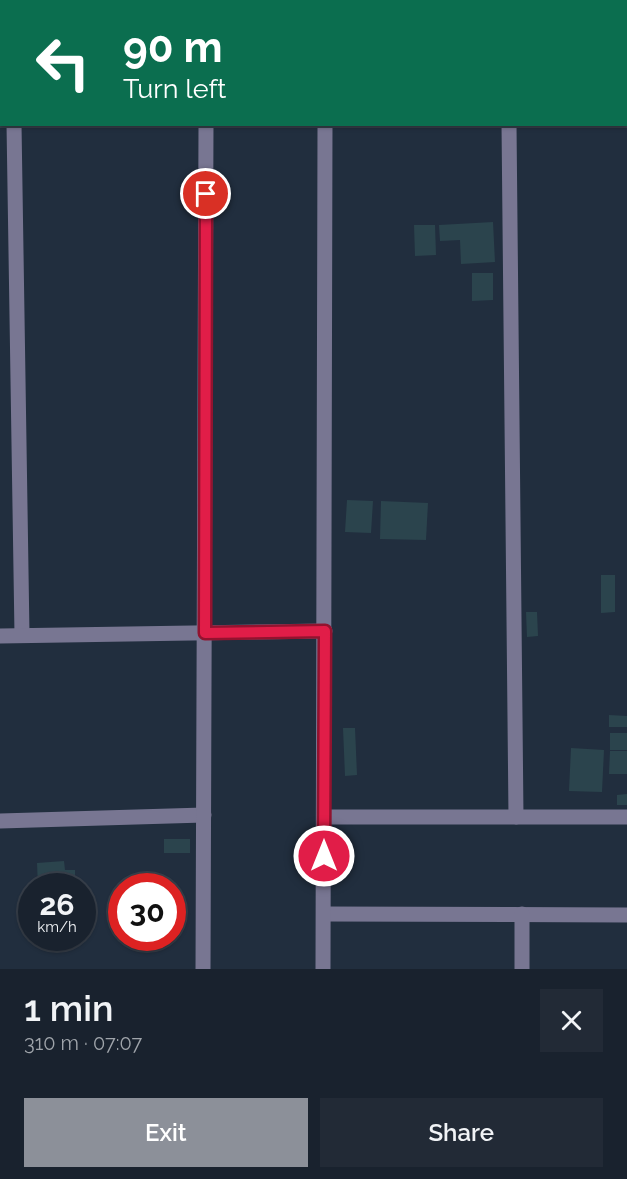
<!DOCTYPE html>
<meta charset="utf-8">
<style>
body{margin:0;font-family:Raleway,sans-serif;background:#222a36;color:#f1f3f6;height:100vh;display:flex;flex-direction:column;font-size:22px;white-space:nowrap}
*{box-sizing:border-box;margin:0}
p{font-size:20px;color:#9fa4aa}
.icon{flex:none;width:33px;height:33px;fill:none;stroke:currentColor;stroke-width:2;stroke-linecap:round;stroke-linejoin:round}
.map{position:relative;height:969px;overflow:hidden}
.sheet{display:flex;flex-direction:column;background:#19222e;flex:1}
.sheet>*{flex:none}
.guide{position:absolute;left:0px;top:0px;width:627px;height:126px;box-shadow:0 2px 4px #0004,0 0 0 2px #373f4a;background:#0b6e4f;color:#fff;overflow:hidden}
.speed{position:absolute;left:18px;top:873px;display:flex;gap:12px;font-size:30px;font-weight:700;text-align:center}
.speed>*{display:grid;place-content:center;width:78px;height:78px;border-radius:50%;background:#19222e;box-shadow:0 2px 4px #0004,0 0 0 2px #373f4a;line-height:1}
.speed small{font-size:15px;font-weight:400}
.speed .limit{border:9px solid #d22;background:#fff;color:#111}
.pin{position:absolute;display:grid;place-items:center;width:51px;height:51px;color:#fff;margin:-26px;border:3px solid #fff;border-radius:50%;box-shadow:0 2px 6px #0007}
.me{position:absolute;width:66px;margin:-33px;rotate:0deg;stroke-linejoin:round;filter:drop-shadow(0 0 4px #0008)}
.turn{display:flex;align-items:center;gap:21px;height:126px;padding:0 24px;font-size:27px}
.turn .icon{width:78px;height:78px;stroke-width:2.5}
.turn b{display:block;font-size:42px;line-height:51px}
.round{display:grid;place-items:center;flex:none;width:63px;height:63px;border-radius:0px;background:#222a36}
.headline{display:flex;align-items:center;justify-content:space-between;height:102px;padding:0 24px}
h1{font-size:36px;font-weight:600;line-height:45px}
.button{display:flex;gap:12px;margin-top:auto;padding:12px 24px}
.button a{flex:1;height:69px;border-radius:0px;background:#8c9099;color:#fff;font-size:24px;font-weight:600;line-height:69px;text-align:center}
.button a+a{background:#222a36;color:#f1f3f6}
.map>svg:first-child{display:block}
.building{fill:#2b444d}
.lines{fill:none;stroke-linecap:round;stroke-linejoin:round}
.minor{stroke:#787692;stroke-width:15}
.route-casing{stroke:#92132f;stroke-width:15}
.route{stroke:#e11d48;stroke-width:10}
</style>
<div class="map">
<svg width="627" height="969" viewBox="0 0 627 969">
<rect width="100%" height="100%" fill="#212e3e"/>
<g class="building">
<polygon points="493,222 495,262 461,264 460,240 440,241 439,225"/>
<polygon points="414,225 435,225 436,255 415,256"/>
<polygon points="472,273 493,273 493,300 472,301"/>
<polygon points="347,500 373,501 371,533 345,532"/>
<polygon points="381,501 428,503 426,540 380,539"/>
<polygon points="601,575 615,575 615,612 601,613"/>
<polygon points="526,612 537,612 538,636 527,637"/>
<polygon points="609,715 627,716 627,727 609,727"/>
<polygon points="343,728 355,728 357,775 345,776"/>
<rect x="610" y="733" width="17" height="17"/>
<polygon points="571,748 604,750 602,792 569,791"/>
<polygon points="610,751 627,751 627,774 609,774"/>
<polygon points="627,794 627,805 617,805 617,795"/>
<rect x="164" y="839" width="26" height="14"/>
<polygon points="64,861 65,870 75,870 75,886 38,886 37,863"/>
</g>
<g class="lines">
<g class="minor">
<polyline points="11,0 11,2"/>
<polyline points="206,2 206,0"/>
<polyline points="326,2 326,0"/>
<polyline points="511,2 511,0"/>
<polyline points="14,124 22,635"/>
<polyline points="509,124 516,817"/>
<polyline points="0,636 325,631"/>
<polyline points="324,817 627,817"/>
<polyline points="0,821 204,815"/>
<polyline points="324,914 627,915"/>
<polyline points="203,969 206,124"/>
<polyline points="323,969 325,124"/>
<polyline points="522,969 522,914"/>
</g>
</g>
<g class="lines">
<g class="route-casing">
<polyline id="route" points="206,194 205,633 325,631 324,856"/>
</g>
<use href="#route" class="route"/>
</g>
</svg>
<div class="speed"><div>26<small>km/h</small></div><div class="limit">30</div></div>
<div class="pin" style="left:206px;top:194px;background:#d93025"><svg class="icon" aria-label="arrive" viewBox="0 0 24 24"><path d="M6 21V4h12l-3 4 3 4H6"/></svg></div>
<svg class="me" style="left:324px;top:856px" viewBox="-20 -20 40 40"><circle r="17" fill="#e11d48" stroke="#fff" stroke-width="3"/><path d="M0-11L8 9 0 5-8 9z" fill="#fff"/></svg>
<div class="guide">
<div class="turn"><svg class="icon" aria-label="left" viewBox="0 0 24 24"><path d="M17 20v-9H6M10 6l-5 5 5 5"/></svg><div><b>90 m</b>Turn left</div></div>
</div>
</div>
<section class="sheet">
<div class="headline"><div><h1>1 min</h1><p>310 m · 07:07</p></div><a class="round"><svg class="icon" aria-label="close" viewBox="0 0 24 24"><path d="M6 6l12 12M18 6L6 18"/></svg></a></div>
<div class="button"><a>Exit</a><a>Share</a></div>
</section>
